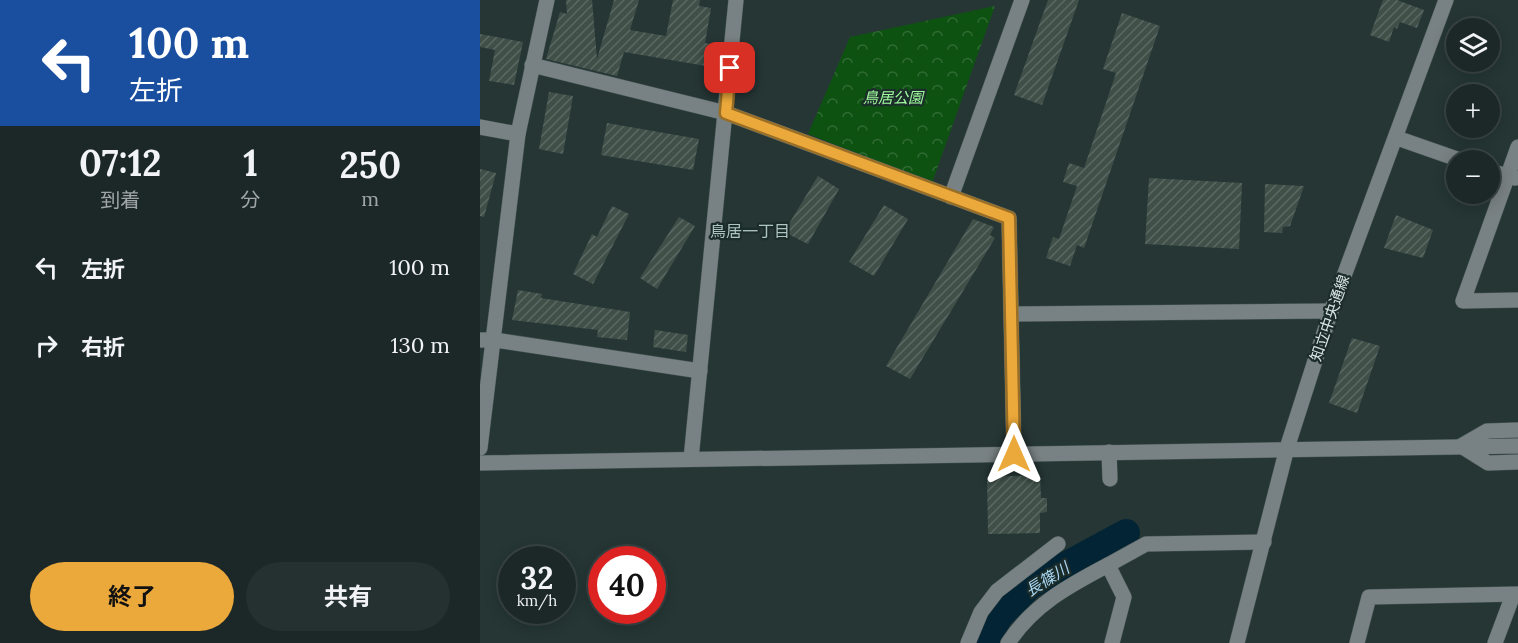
<!DOCTYPE html>
<html lang="ja">
<meta charset="utf-8">
<style>
body{margin:0;font-family:Lora,"Noto Sans JP",serif;background:#253030;color:#f1f3f6;height:100vh;display:flex;flex-direction:column;font-size:22px;white-space:nowrap}
*{box-sizing:border-box;margin:0}
p{font-size:20px;color:#a0a6a8}
.icon{flex:none;width:33px;height:33px;fill:none;stroke:currentColor;stroke-width:2;stroke-linecap:round;stroke-linejoin:round}
.map{position:relative;flex:1;overflow:hidden}
.side{display:flex;flex-direction:column;background:#1c2828;width:480px}
.side>*{flex:none}
.top-card{background:#1a4fa0;color:#fff;overflow:hidden}
.tools{position:absolute;left:966px;top:18px;display:grid;gap:12px}
.tools a{display:grid;place-items:center;width:54px;height:54px;border-radius:50%;background:#1c2828;box-shadow:0 3px 15px #0003,0 0 0 2px #3a4445;font-size:30px}
.speed{position:absolute;left:18px;top:546px;display:flex;gap:12px;font-size:30px;font-weight:700;text-align:center}
.speed>*{display:grid;place-content:center;width:78px;height:78px;border-radius:50%;background:#1c2828;box-shadow:0 3px 15px #0003,0 0 0 2px #3a4445;line-height:1}
.speed small{font-size:15px;font-weight:400}
.speed .limit{border:9px solid #d22;background:#fff;color:#111}
.pin{position:absolute;display:grid;place-items:center;width:51px;height:51px;color:#fff;margin:-26px;border-radius:12px;box-shadow:0 3px 9px #0006}
.me{position:absolute;width:66px;margin:-33px;rotate:0deg;stroke-linejoin:round;filter:drop-shadow(0 0 4px #0008)}
.turn{display:flex;align-items:center;gap:21px;height:126px;padding:0 30px;font-size:27px}
.turn .icon{width:78px;height:78px;stroke-width:2.5}
.turn b{display:block;font-size:42px;line-height:51px}
.eta{display:flex;justify-content:space-evenly;align-items:center;height:102px;text-align:center}
.eta b{font-size:36px;font-weight:700;line-height:42px}
.primary-button{display:flex;gap:12px;margin-top:auto;padding:12px 30px}
.primary-button a{flex:1;height:69px;border-radius:36px;background:#eca93b;color:#111;font-size:24px;font-weight:700;line-height:69px;text-align:center}
.primary-button a+a{background:#253030;color:#f1f3f6}
ul{padding:0;list-style:none}
li{display:flex;align-items:center;gap:18px;height:78px;padding:0 30px}
li div{flex:1}
li b{display:block;font-size:22px}
li em{font-style:normal}
main{display:flex;flex:1;min-height:0}
.map>svg:first-child{display:block}
.park{fill:url(#park-crowns)}
.lines{fill:none;stroke-linecap:round;stroke-linejoin:round}
.river{stroke:#032434;stroke-width:28}
.building{fill:url(#building-hatch)}
.minor-casing{stroke:#425251;stroke-width:16}
.minor{stroke:#788183;stroke-width:15}
.route-casing{stroke:#996e26;stroke-width:15}
.route{stroke:#eca93b;stroke-width:10}
.labels{text-anchor:middle;stroke-width:4.5;stroke-linejoin:round;paint-order:stroke}
.park-label{font-size:15px;font-style:italic;fill:#a1fb9e;stroke:#1b2c2b}
.street-label{font-size:15px;fill:#d9e4e3;stroke:#1b2c2b}
.neighbourhood-label{font-size:16px;fill:#aec4c1;stroke:#1b2c2b}
.water-label{font-size:16px;font-style:italic;fill:#aad8f3;stroke:#1b2c2b}
</style>
<main>
<section class="side">
<div class="top-card">
<div class="turn"><svg class="icon" aria-label="left" viewBox="0 0 24 24"><path d="M17 20v-9H6M10 6l-5 5 5 5"/></svg><div><b>100 m</b>左折</div></div>
</div>
<div class="eta">
<div><b>07:12</b><p>到着</p></div>
<div><b>1</b><p>分</p></div>
<div><b>250</b><p>m</p></div>
</div>
<ul>
<li><svg class="icon" aria-label="left" viewBox="0 0 24 24"><path d="M17 20v-9H6M10 6l-5 5 5 5"/></svg><div><b>左折</b></div><em>100 m</em></li>
<li><svg class="icon" aria-label="right" viewBox="0 0 24 24"><path d="M7 20v-9h11M14 6l5 5-5 5"/></svg><div><b>右折</b></div><em>130 m</em></li>
</ul>
<div class="primary-button"><a>終了</a><a>共有</a></div>
</section>
<div class="map">
<svg width="1038" height="643" viewBox="0 0 1038 643">
<defs>
<pattern id="park-crowns" width="20" height="18" patternUnits="userSpaceOnUse" patternTransform="scale(1.5)"><rect width="20" height="18" fill="#0e5212"/><path d="M2 6a3 3 0 1 1 6 0M12 15a3 3 0 1 1 6 0" fill="none" stroke="#306b34"/></pattern>
<pattern id="building-hatch" width="6" height="6" patternUnits="userSpaceOnUse" patternTransform="scale(1.5)"><rect width="6" height="6" fill="#405049"/><path d="M-1 1l2-2M0 6l6-6M5 7l2-2" fill="none" stroke="#5b6963"/></pattern>
</defs>
<rect width="100%" height="100%" fill="#253635"/>
<polygon class="park" points="515,6 452,183 328,134 370,37"/>
<g class="lines">
<polyline class="river" points="505,643 519,616 550,585 646,533"/>
</g>
<g class="building">
<polygon points="86,0 112,0 117,59 134,0 159,0 150,30 186,36 193,0 220,0 219,6 231,8 225,43 230,44 226,66 144,52 137,76 66,59 80,12 87,14"/>
<polygon points="568,0 599,0 562,105 534,95"/>
<polygon points="903,0 917,0 944,10 937,28 920,22 917,29 914,27 909,42 890,35"/>
<polygon points="642,13 680,26 604,248 597,245 590,266 566,258 573,237 579,239 597,186 583,182 589,163 604,168 636,73 623,69"/>
<polygon points="0,34 43,42 34,85 9,81 15,50 0,47"/>
<polygon points="69,92 93,96 83,154 59,149"/>
<polygon points="127,123 219,139 213,170 121,155"/>
<polygon points="0,169 16,173 4,217 0,216"/>
<polygon points="338,176 359,189 328,244 304,232"/>
<polygon points="669,178 762,183 759,249 665,244"/>
<polygon points="785,184 824,186 810,226 803,227 802,233 784,232"/>
<polygon points="404,205 428,219 394,276 369,262"/>
<polygon points="132,206 149,214 113,284 93,274 112,234 117,237"/>
<polygon points="916,215 953,230 943,258 904,248"/>
<polygon points="199,217 215,226 177,289 160,278"/>
<polygon points="493,219 514,227 510,235 515,238 430,379 406,366"/>
<polygon points="38,290 62,294 61,298 150,312 147,340 117,337 118,330 32,320"/>
<polygon points="175,330 208,335 206,352 173,347"/>
<polygon points="872,338 900,346 877,413 849,403"/>
<polygon points="560,475 561,498 567,498 567,512 560,513 560,533 508,534 507,477"/>
</g>
<g class="lines">
<g class="minor-casing">
<g id="minor">
<polyline points="52,65 246,113 529,218 534,454"/>
<polyline points="0,127 38,134"/>
<polyline points="917,138 980,160"/>
<polyline points="1038,147 983,301 1038,300"/>
<polyline points="1010,171 1035,178"/>
<polyline points="471,197 542,0"/>
<polyline points="533,314 851,311"/>
<polyline points="0,340 15,340 220,371"/>
<polyline points="1038,430 1007,431 981,446 1008,463 1038,462"/>
<polyline points="0,448 38,134 67,0"/>
<polyline points="629,452 630,479"/>
<polyline points="211,459 256,0"/>
<polyline points="0,463 1038,446"/>
<polyline points="628,565 666,544 784,542"/>
<polyline points="488,643 501,612 517,591 578,544"/>
<path d="M 528,643 C 553,605 588,586 628,565 L 644,597 L 632,643"/>
<polyline points="757,643 807,448 851,311 966,0"/>
<polyline points="877,643 889,597 1038,594"/>
<polyline points="1015,643 1033,595"/>
</g>
</g>
<use href="#minor" class="minor"/>
</g>
<g class="lines">
<g class="route-casing">
<polyline id="route" points="250,68 246,113 529,218 534,454"/>
</g>
<use href="#route" class="route"/>
</g>
<g class="labels">
<g class="park-label">
<text x="413" y="103">鳥居公園</text>
</g>
<g class="street-label">
<text transform="translate(850 318) rotate(-71)" y="5">知立中央通線</text>
</g>
<g class="neighbourhood-label">
<text x="270" y="237">鳥居一丁目</text>
</g>
<g class="water-label">
<text transform="translate(567 579) rotate(-32)" y="6">長篠川</text>
</g>
</g>
</svg>
<div class="tools">
<a><svg class="icon" aria-label="layers" viewBox="0 0 24 24"><path d="M12 4l9 5-9 5-9-5zM3 14l9 5 9-5"/></svg></a>
<a>+</a>
<a>−</a>
</div>
<div class="speed"><div>32<small>km/h</small></div><div class="limit">40</div></div>
<div class="pin" style="left:250px;top:68px;background:#d93025"><svg class="icon" aria-label="arrive" viewBox="0 0 24 24"><path d="M6 21V4h12l-3 4 3 4H6"/></svg></div>
<svg class="me" style="left:534px;top:454px" viewBox="-20 -20 40 40"><path d="M0-17L14 15 0 8-14 15z" fill="#eca93b" stroke="#fff" stroke-width="4"/></svg>
</div>
</main>
